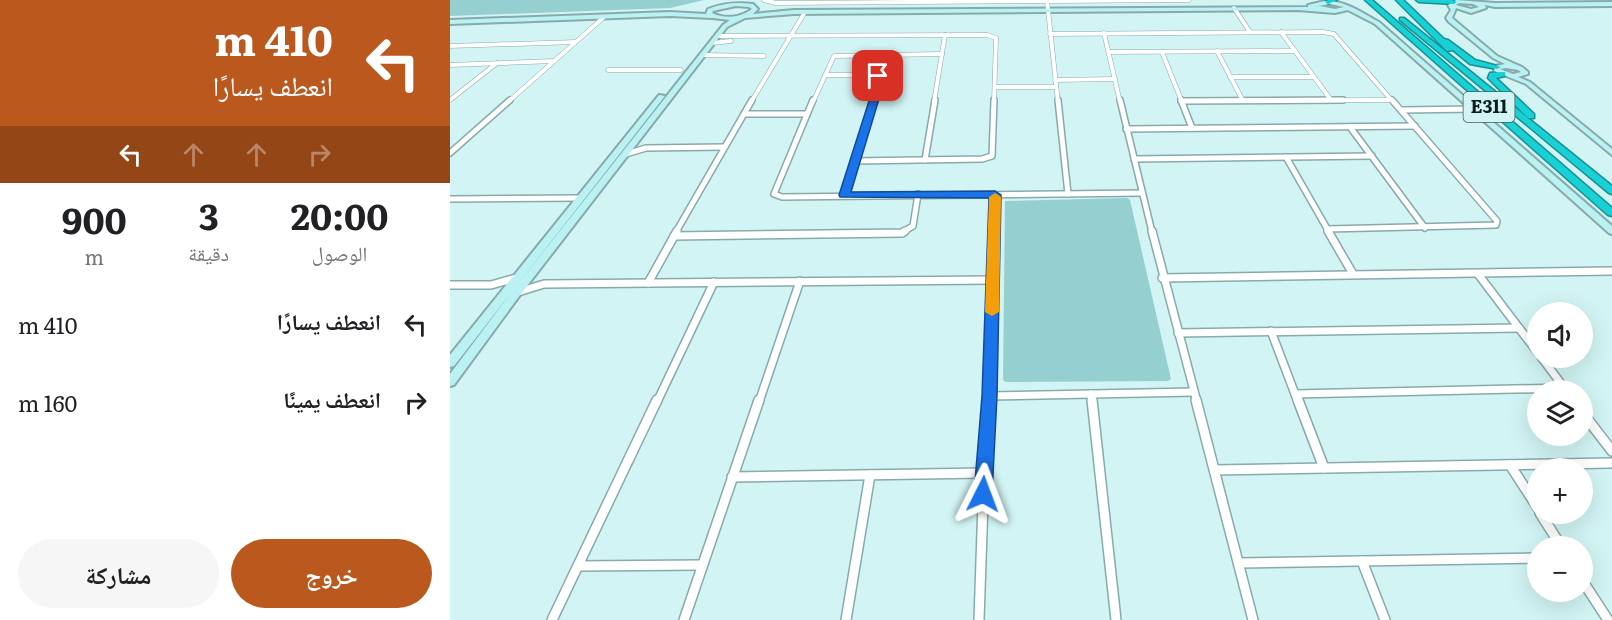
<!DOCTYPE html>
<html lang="ar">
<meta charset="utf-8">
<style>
body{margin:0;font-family:Literata,"Noto Naskh Arabic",serif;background:#f6f6f6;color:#202124;direction:rtl;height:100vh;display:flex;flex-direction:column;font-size:22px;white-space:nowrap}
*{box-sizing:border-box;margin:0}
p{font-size:20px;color:#757577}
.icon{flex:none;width:33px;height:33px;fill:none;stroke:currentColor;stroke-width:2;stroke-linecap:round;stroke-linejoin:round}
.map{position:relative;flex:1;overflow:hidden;direction:ltr}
.side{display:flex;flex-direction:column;background:#fff;width:450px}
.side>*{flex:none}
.banner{background:#ba581d;color:#fff;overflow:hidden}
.fabs{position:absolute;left:1077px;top:302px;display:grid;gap:12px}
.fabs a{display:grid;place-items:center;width:66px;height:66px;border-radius:50%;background:#fff;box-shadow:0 6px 24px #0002;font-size:30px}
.pin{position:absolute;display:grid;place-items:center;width:51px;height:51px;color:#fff;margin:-26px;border-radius:12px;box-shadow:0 3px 9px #0006}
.me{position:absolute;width:66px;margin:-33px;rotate:3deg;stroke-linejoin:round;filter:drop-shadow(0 0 4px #0008)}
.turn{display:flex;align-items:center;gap:21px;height:126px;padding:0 18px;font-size:27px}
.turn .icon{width:78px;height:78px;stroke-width:2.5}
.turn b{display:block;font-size:42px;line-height:51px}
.lanes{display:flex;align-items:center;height:57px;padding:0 18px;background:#0003;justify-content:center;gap:30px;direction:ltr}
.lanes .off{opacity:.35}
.eta{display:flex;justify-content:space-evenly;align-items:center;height:102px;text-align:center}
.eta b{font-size:36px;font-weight:700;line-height:42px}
.action{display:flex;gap:12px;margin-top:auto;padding:12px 18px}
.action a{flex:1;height:69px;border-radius:36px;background:#ba581d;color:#fff;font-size:24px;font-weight:700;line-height:69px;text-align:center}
.action a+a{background:#f6f6f6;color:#202124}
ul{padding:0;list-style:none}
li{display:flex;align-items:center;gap:18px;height:78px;padding:0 18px}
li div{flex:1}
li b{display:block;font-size:22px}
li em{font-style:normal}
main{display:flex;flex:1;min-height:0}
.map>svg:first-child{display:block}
.green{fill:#96cfd0}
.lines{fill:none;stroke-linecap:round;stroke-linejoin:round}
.street-far3-casing{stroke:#89aaaa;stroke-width:5}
.street-far2-casing{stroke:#89aaaa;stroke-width:8}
.street-far1-casing{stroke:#89aaaa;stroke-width:10}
.street-casing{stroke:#89aaaa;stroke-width:12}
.secondary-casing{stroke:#89aaaa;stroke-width:4}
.highway-casing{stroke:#169194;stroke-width:3}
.street-far3{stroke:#fff;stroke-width:4}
.street-far2{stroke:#fff;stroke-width:5}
.street-far1{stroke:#fff;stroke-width:7}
.street{stroke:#fff;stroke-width:9}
.secondary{fill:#baf1f2;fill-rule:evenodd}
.highway{fill:#19d0d5;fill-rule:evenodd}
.route{fill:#1a73e8;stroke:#114b97;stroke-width:1.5}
.slow{fill:#f59e0b}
.labels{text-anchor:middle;stroke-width:4.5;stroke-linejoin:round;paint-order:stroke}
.shield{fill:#d2f4f4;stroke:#4a5d5d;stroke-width:1.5}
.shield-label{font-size:18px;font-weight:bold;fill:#0f1c1c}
</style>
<main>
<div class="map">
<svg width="1162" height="620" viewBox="0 0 1162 620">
<rect width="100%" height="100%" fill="#d2f4f4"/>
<g class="green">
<polygon points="0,0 254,0 220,8 0,16"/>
<polygon points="677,198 680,200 721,379 718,381 556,382 553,380 555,201"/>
</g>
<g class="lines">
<g class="street-far3-casing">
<g id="street-far3">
<polyline points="314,0 326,3 739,0"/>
<polyline points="597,1 608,102"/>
<polyline points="784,8 800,32"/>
<polyline points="831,32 881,100"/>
<polyline points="654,33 670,102"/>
<polyline points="600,34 873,32 884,34 943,102"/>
<polyline points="268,36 537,35 546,38 544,102"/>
<polyline points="262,43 281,41"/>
<polyline points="0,46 126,42"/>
<polyline points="767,51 793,101"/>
<polyline points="659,52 845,51"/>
<polyline points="712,52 732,102"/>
<polyline points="252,55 314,56"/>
<polyline points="0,65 104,61"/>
<polyline points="158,70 231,70"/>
<polyline points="375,75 423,75 431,79 424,102"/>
<polyline points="780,77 864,77"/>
<polyline points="605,80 665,79"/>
<polyline points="545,87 606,87"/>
<polyline points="0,100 47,63"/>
<polyline points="731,101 942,100"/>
<polyline points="58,102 154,17"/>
<polyline points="301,102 355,12"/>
<polyline points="363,102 384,56 492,54"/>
<polyline points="484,102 495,35"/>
</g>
</g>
<g class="street-far2-casing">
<g id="street-far2">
<polyline points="363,100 324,194 332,197 692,193"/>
<polyline points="608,100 618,194"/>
<polyline points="670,100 702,232"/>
<polyline points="731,100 742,128"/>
<polyline points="731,101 893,100"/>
<polyline points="951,110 1025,109"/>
<polyline points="294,114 357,114"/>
<polyline points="900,127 975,228"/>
<polyline points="676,129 965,126"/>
<polyline points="0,153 60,100"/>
<polyline points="176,154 196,148 274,147"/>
<polyline points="836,157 879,232"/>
<polyline points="684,159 922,156"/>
<polyline points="475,160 485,100"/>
<polyline points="405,161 532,159 542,156 544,100"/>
<polyline points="394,195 424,100"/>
<polyline points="0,199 130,198"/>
<polyline points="877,229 1046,225 1047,221 942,100"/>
<polyline points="226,232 302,100"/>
<polyline points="453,232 463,226 468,194"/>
<polyline points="544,232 545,195"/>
</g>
</g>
<g class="street-far1-casing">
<g id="street-far1">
<polyline points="702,231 747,402"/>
<polyline points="878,231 903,274"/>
<polyline points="224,236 452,233 455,231"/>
<polyline points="1028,274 1088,353"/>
<polyline points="712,278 1162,271"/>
<polyline points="198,283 227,231"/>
<polyline points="0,285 41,285 66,278"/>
<polyline points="68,292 94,284 542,280"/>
<polyline points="821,331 848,402"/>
<polyline points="728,333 1069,328"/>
<polyline points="1091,357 1116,390"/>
<polyline points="641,394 642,402"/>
<polyline points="845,394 1114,388"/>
<polyline points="540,396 743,392"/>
<polyline points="207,402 264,282"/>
<polyline points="309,402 350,281"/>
<polyline points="540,402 544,231"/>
</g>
</g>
<g class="street-casing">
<g id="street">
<polyline points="642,400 666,620"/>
<polyline points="746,400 803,620"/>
<polyline points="848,400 874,468"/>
<polyline points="1132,412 1162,451"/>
<polyline points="1060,465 1088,508"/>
<polyline points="765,470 1162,463"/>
<polyline points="282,477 534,473"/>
<polyline points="1090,513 1111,546"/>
<polyline points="912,561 935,620"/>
<polyline points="789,563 1088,558"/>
<polyline points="128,566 252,565"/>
<polyline points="1132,580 1158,620"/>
<polyline points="102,620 207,400"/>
<polyline points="234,620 309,400"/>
<polyline points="396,620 420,475"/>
<polyline points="529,620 534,473 540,400"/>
</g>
</g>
<g class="secondary-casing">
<g id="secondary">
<path d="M 1006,0 L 1045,3 L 1162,2 L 1162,6 L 1045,7 L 1035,5 L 1036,8 L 1021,13 L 1006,8 L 1002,18 L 1047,56 L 1072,67 L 1078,72 L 1078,74 L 1068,77 L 1080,82 L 1162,149 L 1162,155 L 1076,84 L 1044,71 L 1045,66 L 1055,64 L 1043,58 L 999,22 L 996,18 L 1001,10 L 998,5 ZM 1009,3 L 1023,4 L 1029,7 L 1021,9 L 1006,5 ZM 1056,68 L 1068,70 L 1071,72 L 1063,74 L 1050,69 Z"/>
<path d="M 875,1 C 895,0 912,13 929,22 L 1162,226 L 1162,234 L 1159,233 L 925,24 L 898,10 L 885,13 L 848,10 L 344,14 L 295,18 L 277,27 L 70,295 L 4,385 L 0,386 L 0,374 L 61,293 L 4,366 L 0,367 L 0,355 L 209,95 L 215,96 L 67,285 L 273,25 L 280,20 L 262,18 L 220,16 L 0,24 L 0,20 L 220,12 L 256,14 L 258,9 C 273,3 287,2 303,4 L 308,9 L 303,14 L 344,10 L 858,7 L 858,5 ZM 880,4 L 894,7 L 885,9 L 870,6 L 862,7 ZM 286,6 L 299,7 L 302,9 C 290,18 275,19 262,13 L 263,11 Z"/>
</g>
</g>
<g class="highway-casing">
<g id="highway">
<polygon points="878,0 887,0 878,4 875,2"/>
<polygon points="915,0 922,0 1162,208 1162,216 1158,215"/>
<polygon points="946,0 953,0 994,39 998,40 1025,60 1051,67 1047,69 1020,64 1003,50 997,51"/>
<polygon points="966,0 1002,0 1007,2 1004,4 969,2"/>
<polygon points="950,18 954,18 1162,186 1162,194 1159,193 950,20"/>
<polygon points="1052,72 1055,72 1055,76 1046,78 1084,114 1084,118 1078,118 1038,78 1040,73"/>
</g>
</g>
<use href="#street-far3" class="street-far3"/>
<use href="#street-far2" class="street-far2"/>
<use href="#street-far1" class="street-far1"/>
<use href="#street" class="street"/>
<use href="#secondary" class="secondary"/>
<use href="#highway" class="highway"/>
</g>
<polygon class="route" points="425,74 431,74 435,79 401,192 545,191 551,195 547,396 542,494 539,499 533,501 527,499 524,494 532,396 539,198 390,197 389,195 426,79"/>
<polygon class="slow" points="545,193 551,197 549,312 542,316 535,312 539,197"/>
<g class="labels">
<rect class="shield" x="1013.5" y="92" width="51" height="30" rx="4.5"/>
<g class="shield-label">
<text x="1039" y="113">E311</text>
</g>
</g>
</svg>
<div class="fabs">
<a><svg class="icon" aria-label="sound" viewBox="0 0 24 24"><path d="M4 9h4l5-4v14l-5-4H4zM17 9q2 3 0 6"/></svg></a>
<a><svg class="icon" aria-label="layers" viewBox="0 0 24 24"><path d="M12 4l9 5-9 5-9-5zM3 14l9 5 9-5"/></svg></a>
<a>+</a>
<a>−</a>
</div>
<div class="pin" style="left:428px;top:76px;background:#d93025"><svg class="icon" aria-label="arrive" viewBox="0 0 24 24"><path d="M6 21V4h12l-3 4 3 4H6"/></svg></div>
<svg class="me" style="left:533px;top:494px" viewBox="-20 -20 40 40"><path d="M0-17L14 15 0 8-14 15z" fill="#1a73e8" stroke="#fff" stroke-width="4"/></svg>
</div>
<section class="side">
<div class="banner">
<div class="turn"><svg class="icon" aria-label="left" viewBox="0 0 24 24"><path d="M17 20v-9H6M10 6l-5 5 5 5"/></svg><div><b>410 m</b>انعطف يسارًا</div></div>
<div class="lanes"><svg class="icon" aria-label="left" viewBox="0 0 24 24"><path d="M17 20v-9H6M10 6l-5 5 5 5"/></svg><svg class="icon off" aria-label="ahead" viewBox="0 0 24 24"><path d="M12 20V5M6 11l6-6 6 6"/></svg><svg class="icon off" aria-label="ahead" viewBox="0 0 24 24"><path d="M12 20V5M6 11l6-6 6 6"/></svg><svg class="icon off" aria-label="right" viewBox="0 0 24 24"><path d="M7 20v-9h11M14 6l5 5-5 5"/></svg></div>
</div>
<div class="eta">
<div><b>20:00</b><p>الوصول</p></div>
<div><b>3</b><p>دقيقة</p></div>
<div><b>900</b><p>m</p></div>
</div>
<ul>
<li><svg class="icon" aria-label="left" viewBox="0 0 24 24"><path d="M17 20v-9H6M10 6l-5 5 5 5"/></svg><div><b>انعطف يسارًا</b></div><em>410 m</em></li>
<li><svg class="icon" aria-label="right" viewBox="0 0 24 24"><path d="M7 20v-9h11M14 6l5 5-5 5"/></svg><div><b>انعطف يمينًا</b></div><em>160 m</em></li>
</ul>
<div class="action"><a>خروج</a><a>مشاركة</a></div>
</section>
</main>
